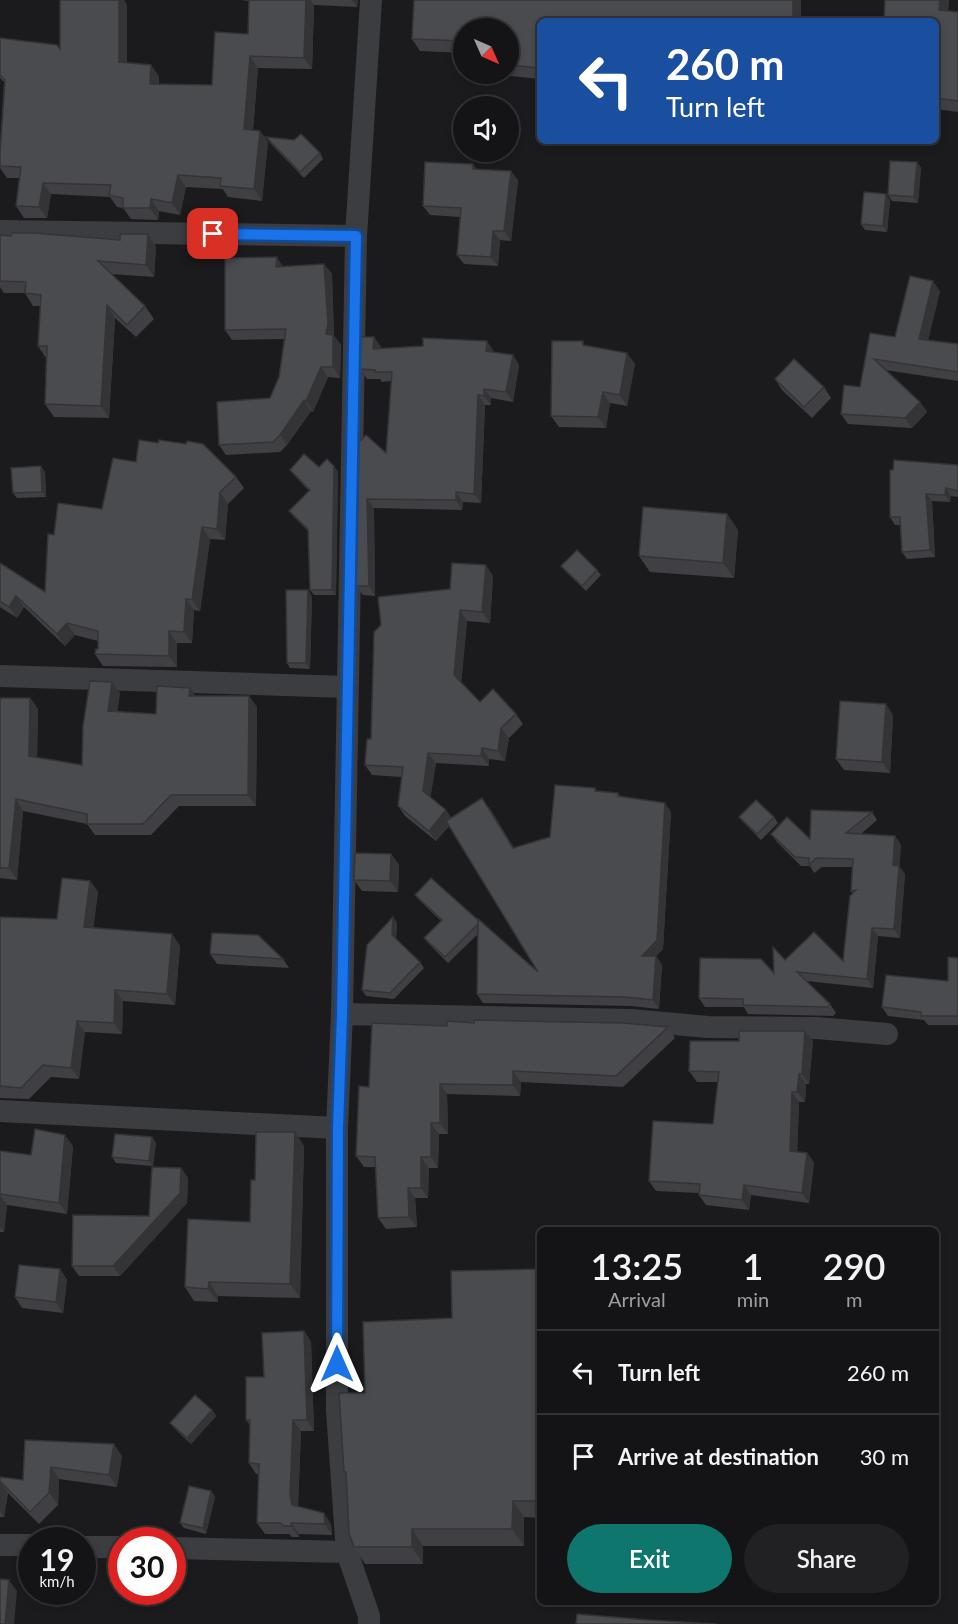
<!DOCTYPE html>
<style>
body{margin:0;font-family:Lato,sans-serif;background:#212123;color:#f1f3f6;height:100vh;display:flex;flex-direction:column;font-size:22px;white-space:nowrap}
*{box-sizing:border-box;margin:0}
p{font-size:20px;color:#9d9ea1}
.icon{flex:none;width:33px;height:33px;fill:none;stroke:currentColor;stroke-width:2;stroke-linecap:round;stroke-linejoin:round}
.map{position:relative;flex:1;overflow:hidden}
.details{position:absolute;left:537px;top:1227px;width:402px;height:378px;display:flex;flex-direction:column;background:#141416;border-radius:9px;box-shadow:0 3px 9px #0003,0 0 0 2px #333335}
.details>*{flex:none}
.top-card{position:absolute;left:537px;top:18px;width:402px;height:126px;border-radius:9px;box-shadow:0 3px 9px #0003,0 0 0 2px #333335;background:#1a4fa0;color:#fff;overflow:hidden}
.needle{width:39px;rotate:135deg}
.tools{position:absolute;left:453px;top:18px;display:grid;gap:12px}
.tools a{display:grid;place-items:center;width:66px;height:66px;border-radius:50%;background:#141416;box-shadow:0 3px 9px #0003,0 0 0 2px #333335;font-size:30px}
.speed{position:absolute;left:18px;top:1527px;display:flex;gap:12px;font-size:30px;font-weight:700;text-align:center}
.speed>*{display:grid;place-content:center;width:78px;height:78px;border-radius:50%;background:#141416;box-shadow:0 3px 9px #0003,0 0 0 2px #333335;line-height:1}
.speed small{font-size:15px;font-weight:400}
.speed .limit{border:9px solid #d22;background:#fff;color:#111}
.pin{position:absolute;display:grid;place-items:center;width:51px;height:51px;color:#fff;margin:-26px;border-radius:12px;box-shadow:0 3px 9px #0006}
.me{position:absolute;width:66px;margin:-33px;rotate:0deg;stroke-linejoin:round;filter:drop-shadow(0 0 4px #0008)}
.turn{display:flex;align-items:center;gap:21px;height:126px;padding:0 30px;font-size:27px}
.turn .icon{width:78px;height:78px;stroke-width:2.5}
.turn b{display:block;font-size:42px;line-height:51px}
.eta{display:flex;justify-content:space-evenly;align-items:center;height:102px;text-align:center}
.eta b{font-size:36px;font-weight:600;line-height:42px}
.cta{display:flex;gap:12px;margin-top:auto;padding:12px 30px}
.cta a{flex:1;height:69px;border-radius:36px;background:#0f766e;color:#fff;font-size:24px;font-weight:600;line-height:69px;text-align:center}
.cta a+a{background:#212123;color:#f1f3f6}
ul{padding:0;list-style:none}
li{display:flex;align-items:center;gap:18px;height:84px;padding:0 30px;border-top:2px solid #333335}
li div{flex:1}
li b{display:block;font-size:22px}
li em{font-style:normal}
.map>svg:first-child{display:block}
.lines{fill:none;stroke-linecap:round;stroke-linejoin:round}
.minor{stroke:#3c3d41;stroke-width:22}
.wall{fill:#404044}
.shaded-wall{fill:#343437}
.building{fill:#4a4b4f;stroke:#343437;stroke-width:1.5}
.route-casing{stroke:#114b97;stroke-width:15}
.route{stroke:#1a73e8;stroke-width:10}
</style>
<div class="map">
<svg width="958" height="1624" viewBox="0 0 958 1624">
<rect width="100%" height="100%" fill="#1b1b1d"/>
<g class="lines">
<g class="minor">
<polyline points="0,231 356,236"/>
<polyline points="0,676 347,687"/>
<polyline points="342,1014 631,1020 708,1027 817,1028 887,1034"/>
<polyline points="0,1111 337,1128"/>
<polyline points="0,1545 32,1545"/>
<polyline points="82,1547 122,1547"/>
<polyline points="172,1548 347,1552"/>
<polyline points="369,1624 369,1616 347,1552 337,1411 337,1128 342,1014 356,236 371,0"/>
</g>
</g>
<g class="wall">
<polygon points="60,0 124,0 127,5 127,63 159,76 159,84 212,85 248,34 249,1 241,0 358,0 357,7 314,5 312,69 258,68 253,130 260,131 268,142 262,201 228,197 223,189 186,187 180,215 159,211 158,220 131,219 123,208 117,207 110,197 51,194 47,218 24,218 16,206 19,178 7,178 0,168 0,152 4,82 0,78 0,38 60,49"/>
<polygon points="414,0 801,0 801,21 540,21 540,79 492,74 508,74 508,28 464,28 464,53 420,51 412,39"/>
<polygon points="885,0 949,0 948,11 958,12 958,112 936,109 936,21"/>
<polygon points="266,137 294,140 320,153 323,159 304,178 270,143"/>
<polygon points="917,162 921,168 918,203 892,201 888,195"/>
<polygon points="473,164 476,169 518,180 511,241 500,240 498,266 464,264 457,255 460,217 430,215 423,206"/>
<polygon points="890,200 887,232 865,230 861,224"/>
<polygon points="148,234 156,247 154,277 111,274 145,306 154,319 136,337 115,318 109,418 54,417 45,404 46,358 38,346 40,306 33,306 25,293 4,293 0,287 0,235 120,240"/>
<polygon points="324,264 332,274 334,336 341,345 340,378 328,377 313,412 311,411 287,445 280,452 226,455 219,445 270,398 279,377 284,339 232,340 225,330 284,267"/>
<polygon points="940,291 928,340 958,344 958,381 885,370 920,402 927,412 912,428 848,424 841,414 860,387 870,333 895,337"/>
<polygon points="374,337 381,347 380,348 493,350 493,352 513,355 519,365 513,402 491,398 491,405 485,405 481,503 463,502 462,510 374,508 375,596 363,595 356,586 359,442 386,453 391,381 382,382 380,379 367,379 360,369"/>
<polygon points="586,346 635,364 627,406 610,403 606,428 559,427 551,416"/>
<polygon points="775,379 824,387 831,398 812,418 782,390"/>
<polygon points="136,462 236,477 244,488 228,504 225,540 210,539 200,611 194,610 192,643 177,643 177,667 103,666 95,654 98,649 98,641 75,635 65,646 24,607 17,618 0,607 0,563 45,592 54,535 102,509"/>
<polygon points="958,465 958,497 951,496 950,502 932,501 935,557 907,559 902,552 900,525 895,525 890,517"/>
<polygon points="334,466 338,472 336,595 314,595 310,590 308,531 293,516 289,511 309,491 294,475 290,470"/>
<polygon points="45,472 46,497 17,498 13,493"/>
<polygon points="727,514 738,530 734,578 650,572 639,556"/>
<polygon points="561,566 597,570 601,575 586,591 565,571"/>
<polygon points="493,576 490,623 467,621 461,683 480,702 516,714 523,724 509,738 505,761 489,759 489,766 436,763 430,797 446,810 451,818 489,807 514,848 550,837 595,788 597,791 618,793 621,797 671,812 663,949 656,956 662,965 659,1009 631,1006 483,1003 477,994 478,934 448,963 428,943 424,938 441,921 419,900 415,895 431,878 538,972 449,826 436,841 405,816 398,806 402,777 372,775 365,765 371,739 450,589"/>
<polygon points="312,596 310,669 290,668 287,663"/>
<polygon points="120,693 117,712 156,714 195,696 249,696 257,707 256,806 179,806 151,835 95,835 87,824 23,811 17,880 0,878 0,698 30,698 38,709 37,757 82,765"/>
<polygon points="893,715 890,773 844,770 836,759"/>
<polygon points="872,812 877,820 861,834 895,836 901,845 899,866 905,874 900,938 878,936 873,988 806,981 830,1004 836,1013 833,1016 748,1014 744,1007 705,1007 699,998 774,973 785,960 843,961 853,894 851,891 852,867 822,867 814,873 810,866 801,866 777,842 771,834 810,839"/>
<polygon points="739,817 774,817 778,823 761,840 743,822"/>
<polygon points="391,854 399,865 398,892 362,891 354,880"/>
<polygon points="90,881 98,892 93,928 172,934 180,946 175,1005 123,1001 122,1034 85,1032 79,1079 51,1077 29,1099 0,1098 0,917 57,919"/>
<polygon points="393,917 397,923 396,939 420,962 424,968 394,999 366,996 362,990"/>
<polygon points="210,954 283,959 289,968 217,964"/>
<polygon points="958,958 958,1025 928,1025 924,1020 888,1016 882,1007 948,981"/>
<polygon points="474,1023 668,1027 675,1038 623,1087 521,1082 520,1096 447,1094 448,1134 439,1134 438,1168 429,1168 428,1198 415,1198 417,1227 386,1229 378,1218 376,1167 364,1167 356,1156 369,1087 447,1026"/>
<polygon points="813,1041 809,1084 806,1084 805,1102 799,1102 797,1152 807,1153 814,1163 809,1203 751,1195 749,1210 706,1205 699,1195 699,1193 656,1191 649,1181 713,1124 718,1082 697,1082 689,1071"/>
<polygon points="152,1137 156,1143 153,1166 116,1163 112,1157"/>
<polygon points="73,1146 67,1214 7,1205 4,1232 0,1232 0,1151 31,1155"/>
<polygon points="304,1146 300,1298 218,1296 218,1302 194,1301 185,1287 250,1222 255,1180"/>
<polygon points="181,1168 188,1178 187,1203 120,1276 79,1276 72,1266 149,1216"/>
<polygon points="540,1261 540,1518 524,1517 524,1546 423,1546 423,1564 365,1564 354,1547 346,1474 344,1472 365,1393 452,1318 537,1269"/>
<polygon points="60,1269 67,1280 63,1313 22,1308 15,1297"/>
<polygon points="304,1331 311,1342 314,1431 301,1431 298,1507 331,1524 332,1535 299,1534 299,1537 292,1537 289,1534 265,1534 257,1523 259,1474 256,1474 249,1463 250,1425 246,1420 264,1377"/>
<polygon points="212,1410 216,1416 191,1444 174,1428 170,1423"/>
<polygon points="25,1440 122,1456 117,1487 59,1479 58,1505 39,1524 8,1493 4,1517 0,1517 0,1477 23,1480"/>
<polygon points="211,1491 215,1497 206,1534 184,1528 180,1523"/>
</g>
<g class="shaded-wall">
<polygon points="119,0 124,0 127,5 127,74 119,62"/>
<polygon points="306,0 310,0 314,5 312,69 304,58"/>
<polygon points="352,0 358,0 357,7"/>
<polygon points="793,0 801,0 801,21 793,20"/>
<polygon points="940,0 949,0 947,21 939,10"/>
<polygon points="250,56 258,68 252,141 244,129"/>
<polygon points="151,65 159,76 158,95 150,84"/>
<polygon points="260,131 268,142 262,201 254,189"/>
<polygon points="917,162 921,168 918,203 914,197"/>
<polygon points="511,171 518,180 511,241 504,231"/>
<polygon points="178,175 186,187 180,215 172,203"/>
<polygon points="43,183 51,194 47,218 39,207"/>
<polygon points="886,194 890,200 887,232 883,226"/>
<polygon points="151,199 159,211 158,220 150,208"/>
<polygon points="493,231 500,240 498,266 491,257"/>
<polygon points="148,234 156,247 154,277 146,265"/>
<polygon points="277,257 284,268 276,267"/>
<polygon points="324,264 332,274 334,336 341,345 340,378 333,367 326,334"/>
<polygon points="933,281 940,291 926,349 919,339"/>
<polygon points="107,305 115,318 109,418 101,406"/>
<polygon points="374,337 381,347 380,358 373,349"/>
<polygon points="487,341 493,350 493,360 486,351"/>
<polygon points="627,353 635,364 627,406 620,395"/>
<polygon points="513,355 519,365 513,402 506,392"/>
<polygon points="321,367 328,377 313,412 306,401"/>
<polygon points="484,389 491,398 491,405 484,396"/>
<polygon points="603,392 610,403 606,428 598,417"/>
<polygon points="478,395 485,405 481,503 474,494"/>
<polygon points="304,400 311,411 287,445 280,435"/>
<polygon points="920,402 927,412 912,428 905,418"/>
<polygon points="41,466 45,472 46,497 42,492"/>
<polygon points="334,466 338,472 336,595 332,590"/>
<polygon points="946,488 951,496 950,502 945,495"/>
<polygon points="220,492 228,504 225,540 217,529"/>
<polygon points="456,492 463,502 462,510 456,500"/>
<polygon points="926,494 932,501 935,557 930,550"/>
<polygon points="367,499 374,508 375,596 369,586"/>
<polygon points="727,514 738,530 734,578 723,563"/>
<polygon points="202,527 210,539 200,611 192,600"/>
<polygon points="486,565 493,576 490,623 482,612"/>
<polygon points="308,590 312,596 310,669 306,663"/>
<polygon points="16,596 24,607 17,618 9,607"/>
<polygon points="186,599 194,610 192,643 184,632"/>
<polygon points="460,610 467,621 461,686 454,675"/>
<polygon points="67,623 75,635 65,646 57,634"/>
<polygon points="169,631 177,643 177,667 169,656"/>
<polygon points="112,682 120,693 116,723 108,711"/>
<polygon points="190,688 198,699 189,696"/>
<polygon points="249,696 257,707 256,806 248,795"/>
<polygon points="30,698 38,709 37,767 29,756"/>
<polygon points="886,704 893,715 890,773 882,762"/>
<polygon points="501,728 509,738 505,761 498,751"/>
<polygon points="482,748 489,759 489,766 481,756"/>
<polygon points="428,753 436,763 430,801 423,791"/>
<polygon points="16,799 23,811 17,880 9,868"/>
<polygon points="665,803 671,812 663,949 656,956 662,965 659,1009 653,1000 642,956"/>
<polygon points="446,810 453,820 436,841 429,831"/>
<polygon points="895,836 901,845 899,874 893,865"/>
<polygon points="391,854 399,865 398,892 390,881"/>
<polygon points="899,866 905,874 900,938 894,929"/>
<polygon points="90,881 98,892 92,939 84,927"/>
<polygon points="393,917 397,923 396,941 392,935"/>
<polygon points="872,928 878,936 873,988 867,979"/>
<polygon points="172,934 180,946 175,1005 167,994"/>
<polygon points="115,990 123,1001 122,1034 114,1023"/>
<polygon points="77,1021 85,1032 79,1079 71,1068"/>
<polygon points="805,1031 813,1041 809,1084 802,1074"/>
<polygon points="513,1071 521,1082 520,1096 513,1085"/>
<polygon points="799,1074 806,1084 805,1102 797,1092"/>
<polygon points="440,1084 447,1094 448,1134 440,1123"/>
<polygon points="792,1092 799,1102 797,1161 790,1151"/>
<polygon points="431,1123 439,1134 438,1168 431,1157"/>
<polygon points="295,1132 304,1146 300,1298 290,1284"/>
<polygon points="65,1135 73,1146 67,1214 59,1203"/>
<polygon points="152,1137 156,1143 153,1166 149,1161"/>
<polygon points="807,1153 814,1163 809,1203 802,1193"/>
<polygon points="421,1157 429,1168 428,1198 421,1188"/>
<polygon points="181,1168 188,1178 187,1203 120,1276 113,1266 180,1193"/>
<polygon points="744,1185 751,1195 749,1210 742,1200"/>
<polygon points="408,1188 415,1198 417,1227 409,1217"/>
<polygon points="0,1195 7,1205 4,1232 0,1227"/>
<polygon points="60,1269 67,1280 63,1313 56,1302"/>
<polygon points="209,1282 218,1296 218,1302 208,1289"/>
<polygon points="304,1331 311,1342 314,1431 307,1420"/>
<polygon points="212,1410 216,1416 191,1444 187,1438"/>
<polygon points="293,1420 301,1431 298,1506 299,1516 292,1505 290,1495"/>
<polygon points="114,1444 122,1456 117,1487 109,1475"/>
<polygon points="51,1467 59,1479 58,1505 49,1493"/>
<polygon points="0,1482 8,1493 4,1517 0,1511"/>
<polygon points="211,1491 215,1497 206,1534 203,1528"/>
<polygon points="513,1501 524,1517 524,1546 512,1529"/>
<polygon points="324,1513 331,1524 332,1535 325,1524"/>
<polygon points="291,1523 299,1534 299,1537 291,1526"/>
<polygon points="412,1529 423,1546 423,1564 412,1547"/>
<polygon points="9,1580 17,1591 14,1624 5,1624"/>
</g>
<g class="building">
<polygon points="60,0 119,0 119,62 151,65 150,84 212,85 215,32 248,34 249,0 306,0 304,58 250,56 244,129 260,131 254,189 220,186 221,178 178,175 172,203 151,199 150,208 123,208 123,198 109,195 111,185 43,183 39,207 16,206 21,167 0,166 0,152 5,80 0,75 0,38 57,45 60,49"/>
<polygon points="414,0 793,0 793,20 806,21 540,21 540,68 508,65 508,28 464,28 464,41 412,39"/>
<polygon points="885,0 940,0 939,10 958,12 958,101 936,98 936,21 884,21"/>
<polygon points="301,134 320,153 300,172 266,137 294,140"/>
<polygon points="890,161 917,162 914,197 888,195"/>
<polygon points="425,162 473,164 473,169 511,171 504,231 493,231 491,257 457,255 461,208 423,206"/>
<polygon points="864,192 886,194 883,226 861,224"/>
<polygon points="12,233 34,233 120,240 120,234 148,234 146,265 98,261 145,306 127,325 107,305 101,406 45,404 47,346 38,346 41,295 25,293 26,282 0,281 0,235 11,236"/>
<polygon points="277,257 276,267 324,264 328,323 326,334 333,335 333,367 321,367 306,401 304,400 280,435 273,442 219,445 217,402 270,398 279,377 286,329 225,330 225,258"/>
<polygon points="910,276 933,281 919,339 958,344 958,372 874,359 920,402 905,418 841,414 844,385 860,387 870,333 895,337"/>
<polygon points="361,337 374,337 373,349 423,346 423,338 487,341 486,351 513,355 506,392 484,389 484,396 478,395 474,494 456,492 456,500 367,499 369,586 356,586 359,442 366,435 386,453 392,372 375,372 375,370 360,369"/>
<polygon points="552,341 583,341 583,345 627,353 620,395 603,392 598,417 551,416"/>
<polygon points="794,359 824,387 804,407 775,379"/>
<polygon points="139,440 158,443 159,440 186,444 187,441 203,444 236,477 220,492 217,529 202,527 192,600 186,599 184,632 169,631 169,656 95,654 96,649 98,649 98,631 67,623 57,634 16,596 9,607 0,601 0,563 45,592 48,534 54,535 58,503 102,509 113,458 136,462"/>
<polygon points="304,454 319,467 327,459 334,466 332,590 310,590 308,529 289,511 310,490 290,470"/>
<polygon points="894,460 958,465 958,491 946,488 945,495 926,494 930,550 902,552 900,517 890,517 890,470 893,470"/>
<polygon points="41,466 42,492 13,493 11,468"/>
<polygon points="643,507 727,514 723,563 639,556"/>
<polygon points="577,550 597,570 582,586 561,566"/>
<polygon points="452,563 486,565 482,612 460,610 454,675 480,702 493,689 516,714 501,728 498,751 482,748 481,756 428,753 423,791 446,810 429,831 398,806 403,767 365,765 367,739 371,739 374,632 381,625 378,597 450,589"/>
<polygon points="286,590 308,590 306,663 287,663"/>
<polygon points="90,681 112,682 108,711 156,714 157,686 190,688 189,696 249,696 248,795 171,795 143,824 87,824 87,814 16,799 9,868 0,868 0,698 30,698 29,756 82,765 83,726"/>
<polygon points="840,701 886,704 882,762 836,759"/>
<polygon points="555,785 595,788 595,791 618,793 618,796 665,803 657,940 642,956 656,956 653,1000 625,997 477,994 478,919 538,972 446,821 482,798 513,848 550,837"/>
<polygon points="756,800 774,817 757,834 739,817"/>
<polygon points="811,810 872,812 846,833 895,836 893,865 899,866 894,929 872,928 867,979 797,972 830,1004 827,1007 743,1005 743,999 699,998 700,958 761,959 774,973 773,947 785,960 814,932 843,961 850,896 856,890 851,891 853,859 816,858 809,865 809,858 795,857 771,834 787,817 810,839"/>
<polygon points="355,853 391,854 390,881 354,880"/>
<polygon points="62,878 90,881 84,927 172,934 167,994 115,990 114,1023 77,1021 71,1068 43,1065 21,1088 0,1086 0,917 57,919"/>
<polygon points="431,878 478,920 478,924 445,957 424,938 442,920 415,895"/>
<polygon points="393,917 392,935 420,962 390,993 362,990 367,945"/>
<polygon points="212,933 258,935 283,959 210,954"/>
<polygon points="948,957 958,958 958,1016 921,1016 921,1012 882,1007 886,975 948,981"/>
<polygon points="474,1020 623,1023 668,1027 616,1076 513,1071 513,1085 440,1084 440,1123 431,1123 431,1157 421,1157 421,1188 408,1188 409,1217 378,1218 375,1157 356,1156 359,1086 369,1087 372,1023 447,1026 447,1021 474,1023"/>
<polygon points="739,1031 805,1031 802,1074 799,1074 797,1092 792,1092 790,1151 807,1153 802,1193 744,1185 742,1200 699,1195 700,1184 649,1181 653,1121 713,1124 719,1072 689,1071 690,1041 739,1041"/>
<polygon points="35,1129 65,1135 59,1203 0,1194 0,1151 31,1155"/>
<polygon points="256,1132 295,1132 290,1284 209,1282 208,1289 185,1287 188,1219 250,1222 251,1180 255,1180"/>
<polygon points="115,1134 152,1137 149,1161 112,1157"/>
<polygon points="152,1167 181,1168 180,1193 113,1266 72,1266 73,1215 149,1216"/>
<polygon points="537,1261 540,1261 540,1501 513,1501 512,1529 412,1529 412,1547 354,1547 349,1533 346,1472 344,1472 339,1393 365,1393 363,1322 452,1318 451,1271 537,1269"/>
<polygon points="19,1265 60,1269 56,1302 15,1297"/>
<polygon points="304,1331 307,1420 293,1420 290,1495 292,1505 324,1513 325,1524 291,1523 291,1526 284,1526 281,1523 257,1523 259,1464 249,1463 250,1420 246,1420 246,1377 264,1377 262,1333"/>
<polygon points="195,1395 212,1410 187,1438 170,1423"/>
<polygon points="25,1440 114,1444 109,1475 51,1467 49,1493 30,1512 0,1481 0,1477 23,1480"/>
<polygon points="189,1486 211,1491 203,1528 180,1523"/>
<polygon points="0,1579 9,1580 5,1624 0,1624"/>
<polygon points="577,1614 648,1620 716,1624 576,1624"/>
</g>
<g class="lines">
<g class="route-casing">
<polyline id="route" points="213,234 356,236 342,1014 338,1128 337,1364"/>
</g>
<use href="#route" class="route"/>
</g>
</svg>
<div class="tools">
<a><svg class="needle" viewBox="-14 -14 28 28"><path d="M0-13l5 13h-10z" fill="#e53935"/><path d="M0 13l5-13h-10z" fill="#9d9ea1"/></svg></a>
<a><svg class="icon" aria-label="sound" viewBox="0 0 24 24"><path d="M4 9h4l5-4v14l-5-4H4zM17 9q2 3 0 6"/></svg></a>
</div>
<div class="speed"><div>19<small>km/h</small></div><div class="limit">30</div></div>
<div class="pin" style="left:213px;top:234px;background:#d93025"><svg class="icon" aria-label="arrive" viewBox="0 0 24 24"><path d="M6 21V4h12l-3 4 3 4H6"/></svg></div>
<svg class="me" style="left:337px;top:1364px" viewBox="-20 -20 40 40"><path d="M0-17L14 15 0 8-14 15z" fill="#1a73e8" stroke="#fff" stroke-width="4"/></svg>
<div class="top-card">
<div class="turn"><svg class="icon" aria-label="left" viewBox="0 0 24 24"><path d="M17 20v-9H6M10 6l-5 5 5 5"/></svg><div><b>260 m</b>Turn left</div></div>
</div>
<section class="details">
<div class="eta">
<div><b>13:25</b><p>Arrival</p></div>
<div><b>1</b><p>min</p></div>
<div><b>290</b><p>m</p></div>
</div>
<ul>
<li><svg class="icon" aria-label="left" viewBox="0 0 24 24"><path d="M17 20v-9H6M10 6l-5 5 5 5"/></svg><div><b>Turn left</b></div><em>260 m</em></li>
<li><svg class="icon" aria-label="arrive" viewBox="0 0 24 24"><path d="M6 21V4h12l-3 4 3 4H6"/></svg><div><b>Arrive at destination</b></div><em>30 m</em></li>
</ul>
<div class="cta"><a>Exit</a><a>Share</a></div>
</section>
</div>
